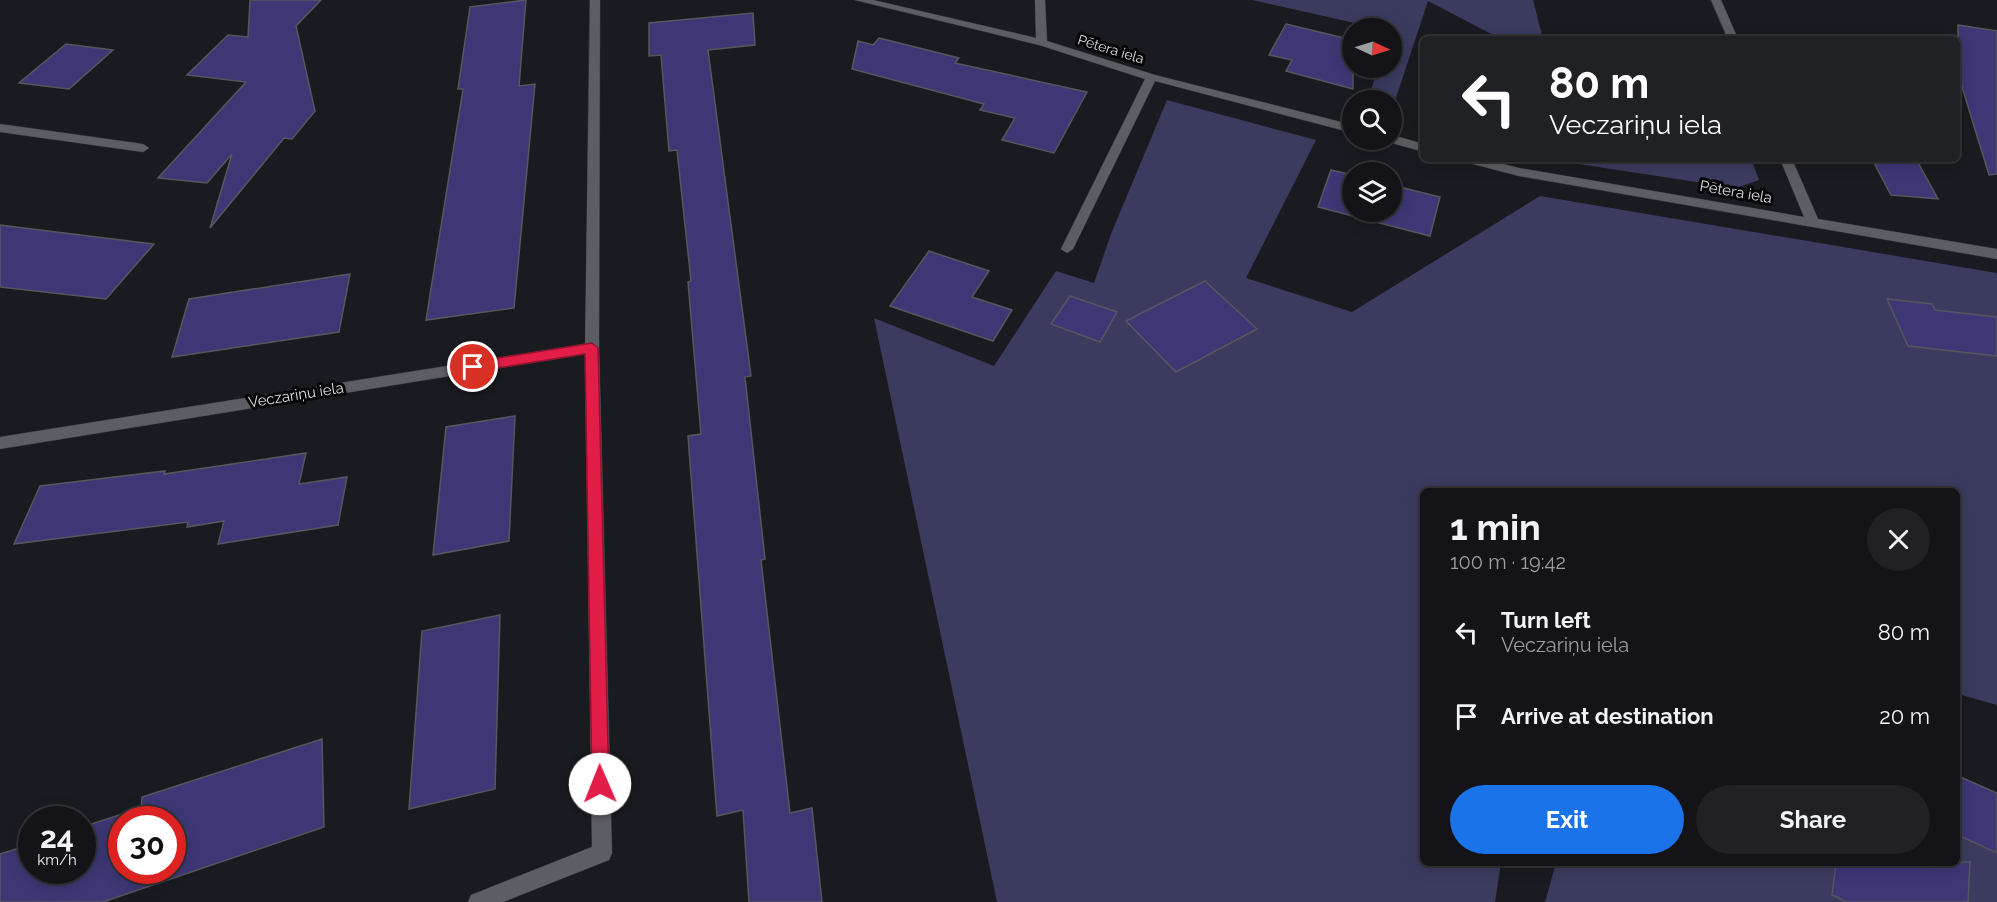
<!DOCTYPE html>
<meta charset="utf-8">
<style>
body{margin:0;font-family:Raleway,sans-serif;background:#212125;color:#f1f3f6;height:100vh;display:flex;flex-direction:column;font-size:22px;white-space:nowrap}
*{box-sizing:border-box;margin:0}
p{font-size:20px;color:#9d9ea2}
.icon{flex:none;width:33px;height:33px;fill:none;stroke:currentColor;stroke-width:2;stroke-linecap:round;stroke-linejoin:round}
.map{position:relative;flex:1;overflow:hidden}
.drawer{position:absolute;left:1420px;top:488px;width:540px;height:378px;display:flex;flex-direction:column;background:#141418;border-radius:9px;box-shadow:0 3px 15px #0003,0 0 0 2px #333337}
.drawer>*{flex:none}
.top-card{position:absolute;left:1420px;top:36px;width:540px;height:126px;border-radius:9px;box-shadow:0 3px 15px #0003,0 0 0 2px #333337;background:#202124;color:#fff;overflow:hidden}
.needle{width:39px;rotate:94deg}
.tools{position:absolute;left:1342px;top:18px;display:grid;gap:12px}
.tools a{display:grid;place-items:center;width:60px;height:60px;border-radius:50%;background:#141418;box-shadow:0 3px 15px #0003,0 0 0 2px #333337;font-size:30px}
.speed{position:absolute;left:18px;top:806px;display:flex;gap:12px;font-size:30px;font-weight:700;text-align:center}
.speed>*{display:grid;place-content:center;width:78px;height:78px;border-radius:50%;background:#141418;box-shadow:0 3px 15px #0003,0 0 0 2px #333337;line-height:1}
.speed small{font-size:15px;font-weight:400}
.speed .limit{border:9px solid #d22;background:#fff;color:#111}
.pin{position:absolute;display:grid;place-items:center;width:51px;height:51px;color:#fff;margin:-26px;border:3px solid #fff;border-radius:50%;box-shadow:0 2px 6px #0007}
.me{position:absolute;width:66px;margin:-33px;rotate:359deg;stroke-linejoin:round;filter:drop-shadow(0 0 4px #0008)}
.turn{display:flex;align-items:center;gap:21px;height:126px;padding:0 30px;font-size:27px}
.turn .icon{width:78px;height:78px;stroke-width:2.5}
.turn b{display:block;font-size:42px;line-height:51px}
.round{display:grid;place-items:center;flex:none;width:63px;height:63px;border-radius:32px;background:#212125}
.headline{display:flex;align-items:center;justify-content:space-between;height:102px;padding:0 30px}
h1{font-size:36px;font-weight:700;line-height:45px}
.cta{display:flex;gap:12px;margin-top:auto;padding:12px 30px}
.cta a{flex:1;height:69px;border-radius:36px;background:#1a73e8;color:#fff;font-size:24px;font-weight:700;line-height:69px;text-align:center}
.cta a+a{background:#212125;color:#f1f3f6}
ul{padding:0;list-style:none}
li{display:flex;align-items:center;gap:18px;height:84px;padding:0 30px}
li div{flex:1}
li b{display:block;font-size:22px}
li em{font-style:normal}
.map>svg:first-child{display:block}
.green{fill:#3b3b5f}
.building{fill:#3d3875;stroke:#56565d;stroke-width:1.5;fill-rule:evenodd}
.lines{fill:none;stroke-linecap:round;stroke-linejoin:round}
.minor-casing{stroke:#36363a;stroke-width:1}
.minor{fill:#5d5d64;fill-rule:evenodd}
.route{fill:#e11d48;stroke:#92132f;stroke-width:1.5}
.labels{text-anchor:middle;stroke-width:6;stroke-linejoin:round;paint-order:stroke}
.far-street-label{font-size:14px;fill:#dedee2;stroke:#060608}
.street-label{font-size:15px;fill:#dedee2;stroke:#060608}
</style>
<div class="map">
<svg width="1997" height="902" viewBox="0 0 1997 902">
<rect width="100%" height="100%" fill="#1a1b20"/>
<g class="green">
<polygon points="1252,0 1533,0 1543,39 1501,39 1428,1 1392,110 1392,100 1368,100 1378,68 1392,68 1392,28 1377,28"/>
<polygon points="1167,100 1316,140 1246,278 1352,312 1540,196 1997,273 1997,705 1958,694 1958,490 1424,490 1424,862 1501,863 1495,902 997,902 874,318 994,366 1056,271 1094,283 1111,234"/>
<polygon points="1571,159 1751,159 1759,180 1736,188 1572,163"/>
<polygon points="1958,835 1997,853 1997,902 1545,902 1556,863 1958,862"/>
</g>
<g class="building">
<polygon points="250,0 321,0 296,26 315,111 292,139 284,138 210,228 232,154 207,183 158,178 246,82 187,75 228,35 248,37"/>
<polygon points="526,0 519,86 535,84 514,308 426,320 463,89 458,89 470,7"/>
<polygon points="753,13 755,45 708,50 751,376 745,377 765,559 761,560 790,813 812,808 822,902 749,902 743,810 717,816 688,436 701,434 688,282 691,281 677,150 669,151 661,55 649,56 649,23"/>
<polygon points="1286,24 1353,40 1353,89 1286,71 1292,60 1269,55"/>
<polygon points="1958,25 1997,31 1997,174 1989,175 1958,74"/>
<polygon points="879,38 959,58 955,63 1087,92 1054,153 1002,140 1015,118 980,110 984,104 852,69 858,41 873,45"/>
<polygon points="66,44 113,50 69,89 19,83"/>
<polygon points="1872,159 1916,159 1938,199 1891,195"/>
<polygon points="1331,170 1353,175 1353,212 1392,212 1392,185 1440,197 1430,236 1318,207"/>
<polygon points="0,225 154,244 106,299 0,287"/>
<polygon points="929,251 989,271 972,297 1012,310 993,341 890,306"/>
<polygon points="350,274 339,332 172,357 189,299"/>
<polygon points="1205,281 1257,329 1176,372 1126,321"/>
<polygon points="1070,296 1117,312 1100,342 1051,324"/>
<polygon points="1887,299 1932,304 1935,310 1997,317 1997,356 1908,346"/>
<polygon points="515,416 509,541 433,555 446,427"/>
<polygon points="306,453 299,484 347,477 338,525 218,544 224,521 187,527 188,522 14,544 40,486 165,471 164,474"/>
<polygon points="500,615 495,789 409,809 422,631"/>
<path d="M 322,739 L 324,827 L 103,902 L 0,902 L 0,854 L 32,844 L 32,870 L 82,870 L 82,827 L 141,808 L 142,797 ZM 122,819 L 172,819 L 172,870 L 122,870 Z"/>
<polygon points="1958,776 1997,793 1997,853 1958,835"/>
<polygon points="1836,862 1970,862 1968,902 1847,902 1832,895"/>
</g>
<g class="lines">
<g class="minor-casing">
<g id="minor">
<polygon points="590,0 600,0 599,348 612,853 609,860 503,902 468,902 471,895 592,847 585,354 0,449 0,437 585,344"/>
<polygon points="855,0 873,0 1036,38 1035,0 1045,0 1047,41 1155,75 1353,125 1353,133 1155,81 1073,249 1067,253 1061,249 1145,79 1039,45"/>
<polygon points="1711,0 1721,0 1738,39 1728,39"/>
<polygon points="0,124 143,144 149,148 143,152 0,132"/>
<polygon points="1392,135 1424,144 1424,152 1388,142 1386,140 1392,140"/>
<polygon points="1463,159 1484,159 1519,168 1804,217 1780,159 1792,159 1818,219 1997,249 1997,259 1519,176 1465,162"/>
</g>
</g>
<use href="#minor" class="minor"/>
</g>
<polygon class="route" points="592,343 598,348 609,784 606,790 600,793 594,790 592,784 585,354 473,372 467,367 473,362"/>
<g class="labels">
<g class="far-street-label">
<text transform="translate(1111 49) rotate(17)" y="5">Pētera iela</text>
</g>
<g class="street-label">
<text transform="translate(1736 192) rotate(10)" y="5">Pētera iela</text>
<text transform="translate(296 395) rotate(-9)" y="5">Veczariņu iela</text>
</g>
</g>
</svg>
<div class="tools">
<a><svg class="needle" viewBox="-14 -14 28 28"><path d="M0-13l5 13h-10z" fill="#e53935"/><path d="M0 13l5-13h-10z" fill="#9d9ea2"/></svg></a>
<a><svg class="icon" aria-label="search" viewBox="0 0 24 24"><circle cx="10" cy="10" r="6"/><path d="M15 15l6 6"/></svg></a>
<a><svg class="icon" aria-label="layers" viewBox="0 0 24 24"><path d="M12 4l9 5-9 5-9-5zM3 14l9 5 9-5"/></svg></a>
</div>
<div class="speed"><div>24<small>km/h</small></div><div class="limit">30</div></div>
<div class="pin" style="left:473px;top:367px;background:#d93025"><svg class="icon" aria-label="arrive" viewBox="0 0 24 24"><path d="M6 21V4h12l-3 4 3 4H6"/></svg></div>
<svg class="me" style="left:600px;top:784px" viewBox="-20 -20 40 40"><circle r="19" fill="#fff"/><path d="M0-13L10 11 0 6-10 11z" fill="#e11d48"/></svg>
<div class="top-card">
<div class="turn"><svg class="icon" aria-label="left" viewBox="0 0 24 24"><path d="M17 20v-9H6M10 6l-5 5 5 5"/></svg><div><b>80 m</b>Veczariņu iela</div></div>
</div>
<section class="drawer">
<div class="headline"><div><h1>1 min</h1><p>100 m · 19:42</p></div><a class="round"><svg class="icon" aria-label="close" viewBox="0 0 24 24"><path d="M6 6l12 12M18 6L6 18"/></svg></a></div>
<ul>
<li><svg class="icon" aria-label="left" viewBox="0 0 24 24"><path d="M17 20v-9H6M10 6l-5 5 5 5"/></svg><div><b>Turn left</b><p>Veczariņu iela</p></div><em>80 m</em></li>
<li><svg class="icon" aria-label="arrive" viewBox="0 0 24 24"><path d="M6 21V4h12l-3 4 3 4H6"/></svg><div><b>Arrive at destination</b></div><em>20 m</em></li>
</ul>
<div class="cta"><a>Exit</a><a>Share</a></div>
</section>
</div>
